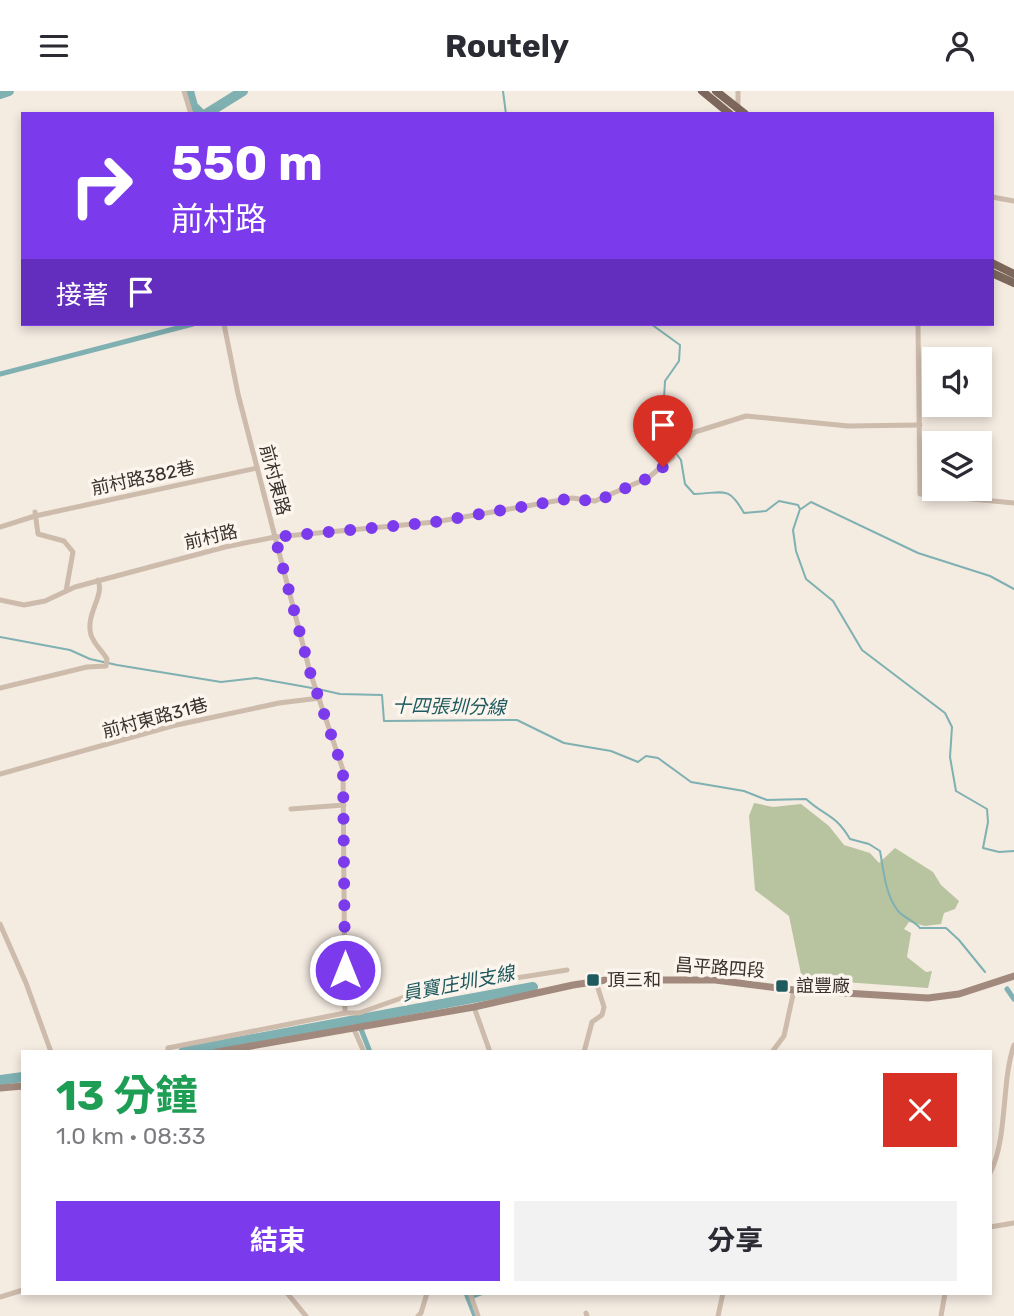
<!DOCTYPE html>
<html lang="zh-TW">
<meta charset="utf-8">
<style>
body{margin:0;font-family:Rubik,"Noto Sans TC",sans-serif;background:#f2f2f3;color:#2b2b33;height:100vh;display:flex;flex-direction:column;font-size:26px;white-space:nowrap}
*{box-sizing:border-box;margin:0}
p{font-size:23px;color:#7c7c81}
.icon{flex:none;width:38px;height:38px;fill:none;stroke:currentColor;stroke-width:2;stroke-linecap:round;stroke-linejoin:round}
.map{position:relative;flex:1;overflow:hidden}
.details{position:absolute;left:21px;top:959px;width:971px;height:245px;display:flex;flex-direction:column;background:#fff;border-radius:0px;box-shadow:0 4px 10px #0003}
.details>*{flex:none}
.banner{position:absolute;left:21px;top:21px;width:973px;height:214px;border-radius:0px;box-shadow:0 4px 10px #0003;background:#7c3aed;color:#fff;overflow:hidden}
.fabs{position:absolute;left:922px;top:256px;display:grid;gap:14px}
.fabs a{display:grid;place-items:center;width:70px;height:70px;border-radius:0px;background:#fff;box-shadow:0 4px 10px #0003;font-size:35px}
.pin{position:absolute;display:grid;place-items:center;width:60px;height:60px;color:#fff;margin:-72px -30px;border-radius:50% 50% 50% 0;rotate:-45deg;box-shadow:0 0 7px #0007}
.pin .icon{rotate:45deg}
.me{position:absolute;width:77px;margin:-38px;rotate:0deg;stroke-linejoin:round;filter:drop-shadow(0 0 5px #0008)}
.turn{display:flex;align-items:center;gap:24px;height:147px;padding:0 35px;font-size:32px}
.turn .icon{width:91px;height:91px;stroke-width:2.5}
.turn b{display:block;font-size:49px;line-height:60px}
.then{display:flex;align-items:center;height:66px;padding:0 35px;background:#0003;gap:14px;font-size:26px}
.round{display:grid;place-items:center;flex:none;width:74px;height:74px;border-radius:0px;background:#f2f2f3}
.headline{display:flex;align-items:center;justify-content:space-between;height:119px;padding:0 35px}
h1{font-size:42px;font-weight:700;line-height:52px;color:#1e9e55}
.cta{display:flex;gap:14px;margin-top:auto;padding:14px 35px}
.cta a{flex:1;height:80px;border-radius:0px;background:#7c3aed;color:#fff;font-size:28px;font-weight:700;line-height:80px;text-align:center}
.cta a+a{background:#f2f2f3;color:#2b2b33}
header{display:flex;justify-content:space-between;align-items:center;height:91px;padding:0 35px;background:#fff;font-size:32px;font-weight:700}
.map>svg:first-child{display:block}
.green{fill:#b8c4a0}
.lines{fill:none;stroke-linecap:round;stroke-linejoin:round}
.stream{stroke:#7fb0b2;stroke-width:2}
.canal{stroke:#7fb0b2;stroke-width:5}
.river{stroke:#7fb0b2;stroke-width:10}
.street{stroke:#cdbbac;stroke-width:5}
.secondary{stroke:#a18a7d;stroke-width:7}
.primary{stroke:#7d675c;stroke-width:8}
.route{stroke:#7c3aed;stroke-width:12;stroke-dasharray:0 21.6}
.poi-dot{fill:#1f5a5e;stroke:#fbf5ee;stroke-width:2.5}
.labels{text-anchor:middle;stroke-width:7;stroke-linejoin:round;paint-order:stroke}
.street-label{font-size:18px;fill:#3b302b;stroke:#fbf5ee}
.poi-label{font-size:18px;fill:#3b302b;stroke:#fbf5ee;text-anchor:start}
.water-label{font-size:19px;font-style:italic;fill:#1f5a5e;stroke:#fbf5ee}
</style>
<header><svg class="icon" aria-label="menu" viewBox="0 0 24 24"><path d="M4 6h16M4 12h16M4 18h16"/></svg>Routely<svg class="icon" aria-label="person" viewBox="0 0 24 24"><circle cx="12" cy="8" r="4"/><path d="M4 21q1-7 8-7t8 7"/></svg></header>
<div class="map">
<svg width="1014" height="1225" viewBox="0 0 1014 1225">
<rect width="100%" height="100%" fill="#f4ebe1"/>
<polygon class="green" points="754,712 773,716 801,713 829,735 844,754 870,762 879,772 895,757 933,781 941,794 959,810 955,818 944,822 941,833 925,835 909,831 904,838 911,842 907,866 926,881 932,880 928,897 802,888 789,825 755,799 749,725"/>
<g class="lines">
<g class="stream">
<polyline points="503,0 506,23"/>
<path d="M 651,233 L 680,254 L 679,270 L 665,290 L 663,325 L 671,356 L 681,369 L 685,393 L 694,403 C 724,402 728,394 744,422 L 766,420 L 779,410 L 798,414 L 800,418 L 793,439 L 796,460 L 806,488 L 833,510 L 862,559 L 945,622 L 952,636 L 950,666 L 956,700 L 987,718 L 988,731 L 983,757 L 999,761 L 1014,760"/>
<polyline points="801,418 811,411 918,462 990,485 1014,498"/>
<polyline points="0,546 70,559 90,568 117,574 221,591 256,587 312,597"/>
<path d="M 318,598 L 340,603 L 382,604 L 384,630 L 517,629 L 564,652 L 611,660 L 638,671 L 646,665 L 658,667 L 691,691 L 744,700 L 767,709 L 806,708 C 826,726 835,723 850,748 L 869,753 L 880,760 C 884,781 885,803 898,820 C 904,827 913,829 920,837 L 946,837 L 959,849 L 985,881"/>
</g>
<g class="canal">
<polyline points="0,283 193,233"/>
<polyline points="1007,898 1014,908"/>
<polyline points="357,928 370,961"/>
<polyline points="466,1202 475,1225"/>
<polyline points="468,1207 481,1202"/>
</g>
<g class="river">
<polyline points="189,0 193,15 201,23"/>
<polyline points="0,3 9,0"/>
<polyline points="206,23 243,0"/>
<polyline points="183,961 533,896"/>
<polyline points="0,989 23,986"/>
</g>
<g class="street">
<polyline points="184,0 191,23"/>
<polyline points="738,17 738,0"/>
<polyline points="992,106 1014,110"/>
<polyline points="224,233 238,303 310,581 343,679 345,922"/>
<polyline points="918,233 920,403 1014,412"/>
<polyline points="681,356 695,341 746,325 848,335 920,334"/>
<polyline points="35,421 38,443 64,450 73,461 66,500"/>
<polyline points="0,436 35,425 257,377"/>
<polyline points="0,509 24,514 45,510 75,496 225,456 275,446 435,431 572,407 595,410 648,387 673,366"/>
<path d="M 0,597 L 87,576 L 106,575 L 107,568 C 102,559 95,555 91,544 C 85,523 105,505 98,489"/>
<polyline points="0,683 172,635 279,612 320,607"/>
<polyline points="291,718 344,714"/>
<polyline points="0,833 26,892 51,961"/>
<polyline points="474,916 490,961"/>
<polyline points="353,936 364,961"/>
<polyline points="168,961 168,957 345,922 359,922 413,903 567,879"/>
<polyline points="584,961 592,931 602,924 604,916 596,891"/>
<polyline points="772,961 784,945 794,899"/>
<path d="M 990,1082 C 1008,1048 1001,991 1014,954"/>
<polyline points="990,1136 1014,1132"/>
<polyline points="287,1202 306,1225"/>
<polyline points="470,1202 478,1225"/>
<polyline points="0,1206 23,1199"/>
<polyline points="586,1222 587,1225"/>
<polyline points="418,1225 421,1222 427,1202"/>
<polyline points="718,1225 723,1202"/>
<polyline points="941,1225 945,1202"/>
</g>
<g class="secondary">
<polyline points="217,961 474,916 573,894 606,889 715,889 794,899 928,907 959,903 1014,885"/>
<polyline points="0,997 23,995"/>
</g>
<g class="primary">
<polyline points="702,0 730,23"/>
<polyline points="716,0 745,23"/>
<polyline points="992,172 1014,183"/>
<polyline points="992,182 1014,192"/>
</g>
</g>
<g class="lines">
<polyline class="route" points="345,879 343,679 310,581 275,446 435,431 572,407 595,411 648,387 663,376"/>
</g>
<g class="poi-dot">
<rect x="586" y="882" width="14" height="14" rx="3.5"/>
<rect x="775" y="888" width="14" height="14" rx="3.5"/>
</g>
<g class="labels">
<g class="street-label">
<text transform="translate(143 387) rotate(-12)" y="6">前村路382巷</text>
<text transform="translate(275 389) rotate(75)" y="6">前村東路</text>
<text transform="translate(211 446) rotate(-13)" y="6">前村路</text>
<text transform="translate(155 627) rotate(-15)" y="6">前村東路31巷</text>
<text transform="translate(720 877) rotate(4)" y="6">昌平路四段</text>
</g>
<g class="poi-label">
<text x="607" y="895">頂三和</text>
<text x="796" y="901">誼豐廠</text>
</g>
<g class="water-label">
<text transform="translate(449 615) rotate(1)" y="7">十四張圳分線</text>
<text transform="translate(458 892) rotate(-11)" y="7">員寶庄圳支線</text>
</g>
</g>
</svg>
<div class="fabs">
<a><svg class="icon" aria-label="sound" viewBox="0 0 24 24"><path d="M4 9h4l5-4v14l-5-4H4zM17 9q2 3 0 6"/></svg></a>
<a><svg class="icon" aria-label="layers" viewBox="0 0 24 24"><path d="M12 4l9 5-9 5-9-5zM3 14l9 5 9-5"/></svg></a>
</div>
<div class="pin" style="left:663px;top:376px;background:#d93025"><svg class="icon" aria-label="arrive" viewBox="0 0 24 24"><path d="M6 21V4h12l-3 4 3 4H6"/></svg></div>
<svg class="me" style="left:345px;top:879px" viewBox="-20 -20 40 40"><circle r="17" fill="#7c3aed" stroke="#fff" stroke-width="3"/><path d="M0-11L8 9 0 5-8 9z" fill="#fff"/></svg>
<div class="banner">
<div class="turn"><svg class="icon" aria-label="right" viewBox="0 0 24 24"><path d="M7 20v-9h11M14 6l5 5-5 5"/></svg><div><b>550 m</b>前村路</div></div>
<div class="then">接著<svg class="icon" aria-label="arrive" viewBox="0 0 24 24"><path d="M6 21V4h12l-3 4 3 4H6"/></svg></div>
</div>
<section class="details">
<div class="headline"><div><h1>13 分鐘</h1><p>1.0 km · 08:33</p></div><a class="round" style="background:#d93025;color:#fff"><svg class="icon" aria-label="close" viewBox="0 0 24 24"><path d="M6 6l12 12M18 6L6 18"/></svg></a></div>
<div class="cta"><a>結束</a><a>分享</a></div>
</section>
</div>
